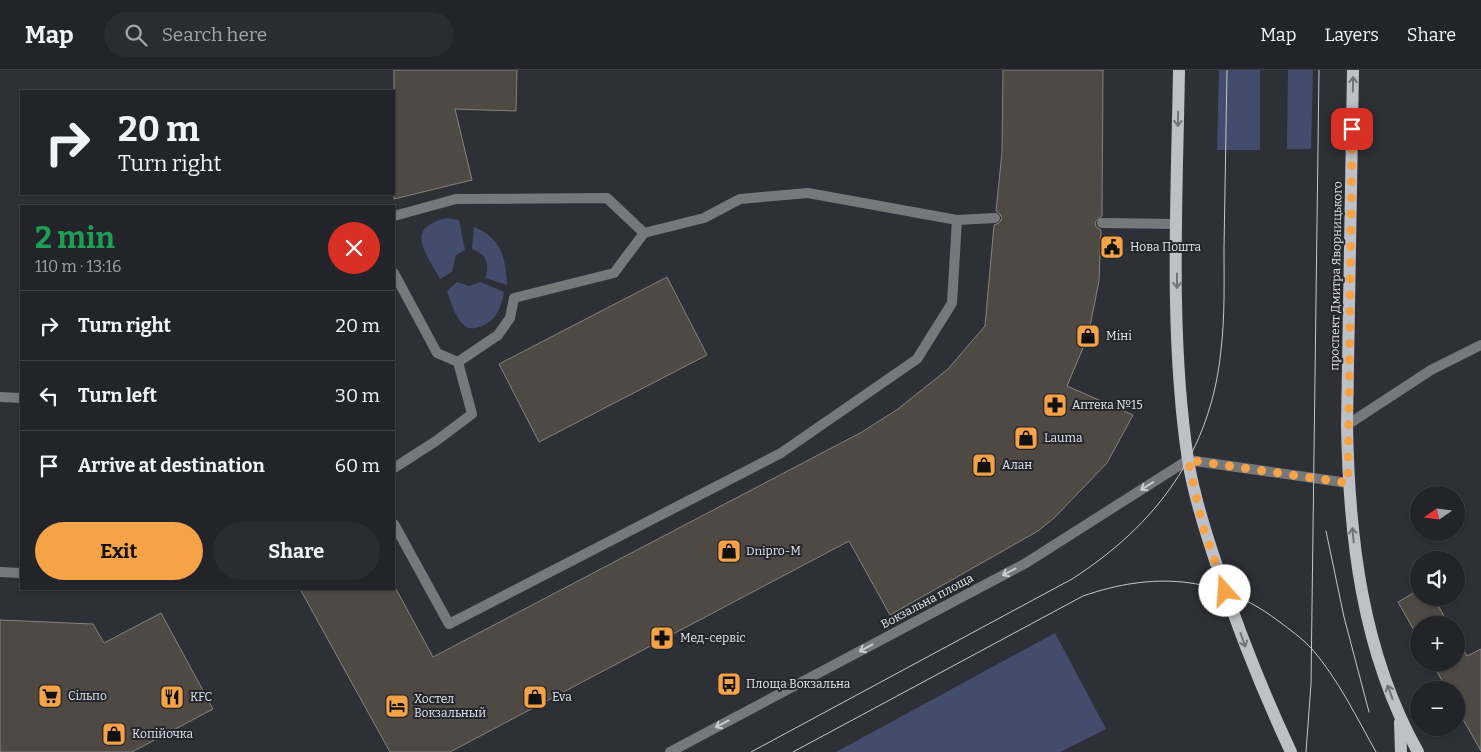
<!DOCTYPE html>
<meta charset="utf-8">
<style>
body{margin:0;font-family:Bitter,serif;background:#2a2c31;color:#f1f3f6;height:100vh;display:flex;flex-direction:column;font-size:19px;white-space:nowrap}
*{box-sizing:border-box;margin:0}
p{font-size:16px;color:#a2a4a8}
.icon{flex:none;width:28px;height:28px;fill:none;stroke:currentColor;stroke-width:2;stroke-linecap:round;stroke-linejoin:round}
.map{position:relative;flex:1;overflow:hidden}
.details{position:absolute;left:20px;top:135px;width:375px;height:385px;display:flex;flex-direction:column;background:#222429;border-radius:0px;box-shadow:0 1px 4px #0004,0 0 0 1px #3f4146}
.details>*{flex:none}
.hud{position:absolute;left:20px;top:20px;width:375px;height:105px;border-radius:0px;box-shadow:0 1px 4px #0004,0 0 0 1px #3f4146;background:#222429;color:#f1f3f6;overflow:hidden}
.needle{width:32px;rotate:256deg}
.buttons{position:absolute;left:1410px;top:416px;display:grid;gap:10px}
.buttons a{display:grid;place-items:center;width:55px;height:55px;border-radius:50%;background:#222429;box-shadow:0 1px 4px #0004,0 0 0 1px #3f4146;font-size:25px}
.pin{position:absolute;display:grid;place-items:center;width:42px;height:42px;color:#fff;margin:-21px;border-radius:10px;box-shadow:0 2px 8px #0006}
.me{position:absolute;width:55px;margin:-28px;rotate:341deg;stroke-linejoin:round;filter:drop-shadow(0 0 4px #0008)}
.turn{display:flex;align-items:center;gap:18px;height:105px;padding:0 15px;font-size:22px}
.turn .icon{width:65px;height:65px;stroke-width:2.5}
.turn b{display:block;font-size:35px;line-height:42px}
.round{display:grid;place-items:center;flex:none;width:52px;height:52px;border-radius:26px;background:#2a2c31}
.headline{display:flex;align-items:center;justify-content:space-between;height:85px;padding:0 15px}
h1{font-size:30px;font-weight:700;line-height:38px;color:#1e9e55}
.action{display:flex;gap:10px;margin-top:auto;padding:10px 15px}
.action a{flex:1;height:58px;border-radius:30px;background:#f5a346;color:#111;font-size:20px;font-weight:700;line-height:58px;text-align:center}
.action a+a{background:#2a2c31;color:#f1f3f6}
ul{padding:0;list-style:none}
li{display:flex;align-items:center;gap:15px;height:70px;padding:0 15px;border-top:1px solid #3f4146}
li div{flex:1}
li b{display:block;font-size:19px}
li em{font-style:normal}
header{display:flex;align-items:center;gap:30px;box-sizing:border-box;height:70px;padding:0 25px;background:#222429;border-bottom:1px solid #3f4146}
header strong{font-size:24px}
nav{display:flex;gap:28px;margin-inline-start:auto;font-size:18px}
.search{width:350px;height:45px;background:#2a2c31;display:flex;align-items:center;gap:12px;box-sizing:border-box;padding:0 18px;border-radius:28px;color:#a2a4a8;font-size:19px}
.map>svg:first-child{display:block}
.green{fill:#434c6d}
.building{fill:#4f4943;stroke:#89827c}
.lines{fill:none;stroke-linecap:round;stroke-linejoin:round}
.service{stroke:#77787c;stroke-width:10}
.pedestrian{stroke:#77787c;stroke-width:10}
.tertiary{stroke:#77787c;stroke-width:10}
.primary{stroke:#bec0c7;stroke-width:12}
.tram{stroke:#c6c7cc;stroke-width:1}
.oneway{stroke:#71737a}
.oneway2{stroke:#cacbd0}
.route{stroke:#f5a346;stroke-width:9;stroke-dasharray:0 16.2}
.labels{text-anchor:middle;stroke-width:4;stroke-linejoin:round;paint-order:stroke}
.poi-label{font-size:12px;fill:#e6e7ec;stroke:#24262d;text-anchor:start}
.street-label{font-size:12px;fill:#e6e7ec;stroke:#24262d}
</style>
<header>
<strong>Map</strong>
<div class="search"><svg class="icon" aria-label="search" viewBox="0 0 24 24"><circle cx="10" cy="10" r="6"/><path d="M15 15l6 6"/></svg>Search here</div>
<nav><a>Map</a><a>Layers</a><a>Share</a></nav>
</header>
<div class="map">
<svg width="1481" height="682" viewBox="0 0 1481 682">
<rect width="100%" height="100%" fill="#2e3037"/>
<g class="green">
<polygon points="1219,0 1260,0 1260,80 1217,80"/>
<polygon points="1288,0 1313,0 1311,79 1287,79"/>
<path d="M 447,148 L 459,150 L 465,180 L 456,185 L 452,202 L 440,209 C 425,182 404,158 447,148 Z"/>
<path d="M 474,157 C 501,167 506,189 507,215 L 485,208 C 491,194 485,183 472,179 Z"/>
<path d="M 457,212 L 469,216 L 480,212 L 504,222 C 501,238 496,252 479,257 C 474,259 469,259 465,256 C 455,248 451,232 447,221 Z"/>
<polygon points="1055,563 1106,659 1060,682 836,682"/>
</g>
<g class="building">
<polygon points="394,0 517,0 516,41 455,39 472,110 394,129"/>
<polygon points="1003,0 1103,0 1102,146 1095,152 1096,157 1101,160 1099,211 1088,266 1067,316 1133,345 1107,393 1054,448 1038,461 890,545 849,471 450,682 390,682 300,519 396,519 433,587 862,362 898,339 948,299 985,256 994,155 999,153 1002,148 1000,144 996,141 1002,82"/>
<polygon points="667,207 707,285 539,372 499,294"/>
<polygon points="1419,520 1419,528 1434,528 1449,555 1419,555 1419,569 1398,532"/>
<polygon points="161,543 213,639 132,682 0,682 0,550 93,554 104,573"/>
<polygon points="1456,568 1467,586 1481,579 1481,681 1456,637 1456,620 1447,620 1432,592 1456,592"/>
</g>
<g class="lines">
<g class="service">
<polyline points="394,146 456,129 607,128 644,163"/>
<polyline points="1102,153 1177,154"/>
<polyline points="394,203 437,283 458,292 498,265 510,248 514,228 614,203 644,163 704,148 740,129 808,123 957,150 995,148"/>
<polyline points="0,327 21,328"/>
<polyline points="1347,355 1431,300 1481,275"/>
<polyline points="394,398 436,371 472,344 458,292"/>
<polyline points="394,454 449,554 781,383 917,289 952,233 957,150"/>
</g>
<polyline class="pedestrian" points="0,502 21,503"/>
<polyline class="tertiary" points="670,682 1026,493 1188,390 1348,413"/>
<g class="primary">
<path d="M 1179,0 C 1177,128 1169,263 1188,390 C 1194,427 1206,464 1218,499 C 1239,562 1263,622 1291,682"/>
<path d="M 1353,0 L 1347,355 C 1349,468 1362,582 1418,682"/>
<polyline points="1400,652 1401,682"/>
</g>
<g class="tram">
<polyline points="1326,461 1344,547 1369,642"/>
<path d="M 751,682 L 1072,509 C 1156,455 1211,382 1221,280 C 1225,246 1224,212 1224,178 C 1225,119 1226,59 1227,0"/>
<path d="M 793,682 L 1083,526 C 1152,502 1217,505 1277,550 C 1289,559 1302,568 1312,579 C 1338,609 1357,648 1376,682"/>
<polyline points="1306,682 1311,614 1319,0"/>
</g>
</g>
<defs><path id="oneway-shaft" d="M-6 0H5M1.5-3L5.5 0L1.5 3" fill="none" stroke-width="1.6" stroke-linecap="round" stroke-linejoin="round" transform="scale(1.25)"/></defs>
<g class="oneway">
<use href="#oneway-shaft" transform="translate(1353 14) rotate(-89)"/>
<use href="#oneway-shaft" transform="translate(1178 49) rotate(91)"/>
<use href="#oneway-shaft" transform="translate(1177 211) rotate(90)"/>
<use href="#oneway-shaft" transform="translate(1353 465) rotate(-96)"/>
<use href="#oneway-shaft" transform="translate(1243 570) rotate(70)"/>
<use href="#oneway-shaft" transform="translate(1390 622) rotate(-110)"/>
</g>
<g class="oneway2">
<use href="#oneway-shaft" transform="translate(1147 416) rotate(148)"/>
<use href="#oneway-shaft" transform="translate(1009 502) rotate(152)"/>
<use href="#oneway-shaft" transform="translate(866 578) rotate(152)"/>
<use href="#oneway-shaft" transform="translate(722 654) rotate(152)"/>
</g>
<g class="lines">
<polyline class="route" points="1225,521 1203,457 1188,390 1348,413 1352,59"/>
</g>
<defs>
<g id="civic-square" transform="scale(1.25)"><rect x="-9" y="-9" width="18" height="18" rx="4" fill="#f5a346" stroke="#24262d"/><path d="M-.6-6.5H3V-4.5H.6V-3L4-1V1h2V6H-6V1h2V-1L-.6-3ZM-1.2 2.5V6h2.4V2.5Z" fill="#111"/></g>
<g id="shop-square" transform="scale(1.25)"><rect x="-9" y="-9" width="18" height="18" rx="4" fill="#f5a346" stroke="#24262d"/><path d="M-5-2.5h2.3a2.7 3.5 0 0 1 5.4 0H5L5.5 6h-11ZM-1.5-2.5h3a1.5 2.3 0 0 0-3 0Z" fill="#111"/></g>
<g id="pharmacy-square" transform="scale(1.25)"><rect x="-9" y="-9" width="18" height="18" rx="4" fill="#f5a346" stroke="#24262d"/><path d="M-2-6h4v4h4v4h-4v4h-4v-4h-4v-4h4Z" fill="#111"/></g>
<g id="bus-square" transform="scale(1.25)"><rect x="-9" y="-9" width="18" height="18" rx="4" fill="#f5a346" stroke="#24262d"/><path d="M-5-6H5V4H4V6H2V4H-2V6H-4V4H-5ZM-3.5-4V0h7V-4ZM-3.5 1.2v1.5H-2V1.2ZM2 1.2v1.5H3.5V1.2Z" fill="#111"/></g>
<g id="supermarket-square" transform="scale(1.25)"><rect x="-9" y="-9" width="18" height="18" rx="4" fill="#f5a346" stroke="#24262d"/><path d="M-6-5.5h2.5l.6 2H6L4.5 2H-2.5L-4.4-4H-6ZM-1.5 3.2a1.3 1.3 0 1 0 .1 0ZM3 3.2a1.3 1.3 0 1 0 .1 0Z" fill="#111"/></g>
<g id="restaurant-square" transform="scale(1.25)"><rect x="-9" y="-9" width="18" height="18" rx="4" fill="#f5a346" stroke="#24262d"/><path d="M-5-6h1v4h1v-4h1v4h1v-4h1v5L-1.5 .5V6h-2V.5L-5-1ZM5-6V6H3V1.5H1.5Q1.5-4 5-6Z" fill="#111"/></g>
<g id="hotel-square" transform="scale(1.25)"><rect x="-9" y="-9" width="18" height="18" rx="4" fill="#f5a346" stroke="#24262d"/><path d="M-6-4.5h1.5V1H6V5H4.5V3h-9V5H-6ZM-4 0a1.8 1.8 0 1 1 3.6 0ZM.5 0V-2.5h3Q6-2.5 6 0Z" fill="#111"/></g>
</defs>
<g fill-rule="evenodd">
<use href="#civic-square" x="1112" y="177"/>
<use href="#shop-square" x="1088" y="266"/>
<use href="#pharmacy-square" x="1055" y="335"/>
<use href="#shop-square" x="1026" y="368"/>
<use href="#shop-square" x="984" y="395"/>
<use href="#shop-square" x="729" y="481"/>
<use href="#pharmacy-square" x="662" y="568"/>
<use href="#bus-square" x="729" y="614"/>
<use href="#supermarket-square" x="50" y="626"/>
<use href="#restaurant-square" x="172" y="627"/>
<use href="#shop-square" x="535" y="627"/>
<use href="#hotel-square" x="397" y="636"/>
<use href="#shop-square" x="114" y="664"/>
</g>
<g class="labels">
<g class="poi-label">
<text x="1130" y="181">Нова Пошта</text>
<text x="1106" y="270">Міні</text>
<text x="1072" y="339">Аптека №15</text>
<text x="1044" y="372">Lauma</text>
<text x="1002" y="399">Алан</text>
<text x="746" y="485">Dnipro-M</text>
<text x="680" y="572">Мед-сервіс</text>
<text x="746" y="618">Площа Вокзальна</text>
<text x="68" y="630">Сільпо</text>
<text x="190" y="631">KFC</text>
<text x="552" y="631">Eva</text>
<text x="414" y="633">Хостел<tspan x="414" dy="14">Вокзальный</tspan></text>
<text x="132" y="668">Копійочка</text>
</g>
<g class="street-label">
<text transform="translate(1336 206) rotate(-89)" y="4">проспект Дмитра Яворницького</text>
<text transform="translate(927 531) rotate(-28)" y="4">Вокзальна площа</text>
</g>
</g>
</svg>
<div class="buttons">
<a><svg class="needle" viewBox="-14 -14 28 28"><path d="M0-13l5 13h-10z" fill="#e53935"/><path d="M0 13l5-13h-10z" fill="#a2a4a8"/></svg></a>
<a><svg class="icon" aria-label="sound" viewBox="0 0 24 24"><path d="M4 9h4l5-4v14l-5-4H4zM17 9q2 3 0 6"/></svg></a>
<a>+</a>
<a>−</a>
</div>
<div class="pin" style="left:1352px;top:59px;background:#d93025"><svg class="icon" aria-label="arrive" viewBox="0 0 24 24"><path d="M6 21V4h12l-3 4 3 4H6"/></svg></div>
<svg class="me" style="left:1225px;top:521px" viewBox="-20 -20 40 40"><circle r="19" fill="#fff"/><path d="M0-13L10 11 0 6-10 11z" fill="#f5a346"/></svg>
<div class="hud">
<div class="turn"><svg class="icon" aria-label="right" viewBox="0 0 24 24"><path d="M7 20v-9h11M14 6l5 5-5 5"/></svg><div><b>20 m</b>Turn right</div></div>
</div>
<section class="details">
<div class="headline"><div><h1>2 min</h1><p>110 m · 13:16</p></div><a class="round" style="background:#d93025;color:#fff"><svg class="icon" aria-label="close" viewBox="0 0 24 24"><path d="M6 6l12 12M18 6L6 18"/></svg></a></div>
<ul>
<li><svg class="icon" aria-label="right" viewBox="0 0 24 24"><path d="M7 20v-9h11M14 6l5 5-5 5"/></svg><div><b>Turn right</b></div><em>20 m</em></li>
<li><svg class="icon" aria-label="left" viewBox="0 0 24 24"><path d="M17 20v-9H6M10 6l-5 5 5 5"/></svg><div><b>Turn left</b></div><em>30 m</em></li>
<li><svg class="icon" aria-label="arrive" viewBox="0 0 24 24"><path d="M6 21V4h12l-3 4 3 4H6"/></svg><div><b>Arrive at destination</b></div><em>60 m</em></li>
</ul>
<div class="action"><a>Exit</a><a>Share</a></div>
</section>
</div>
